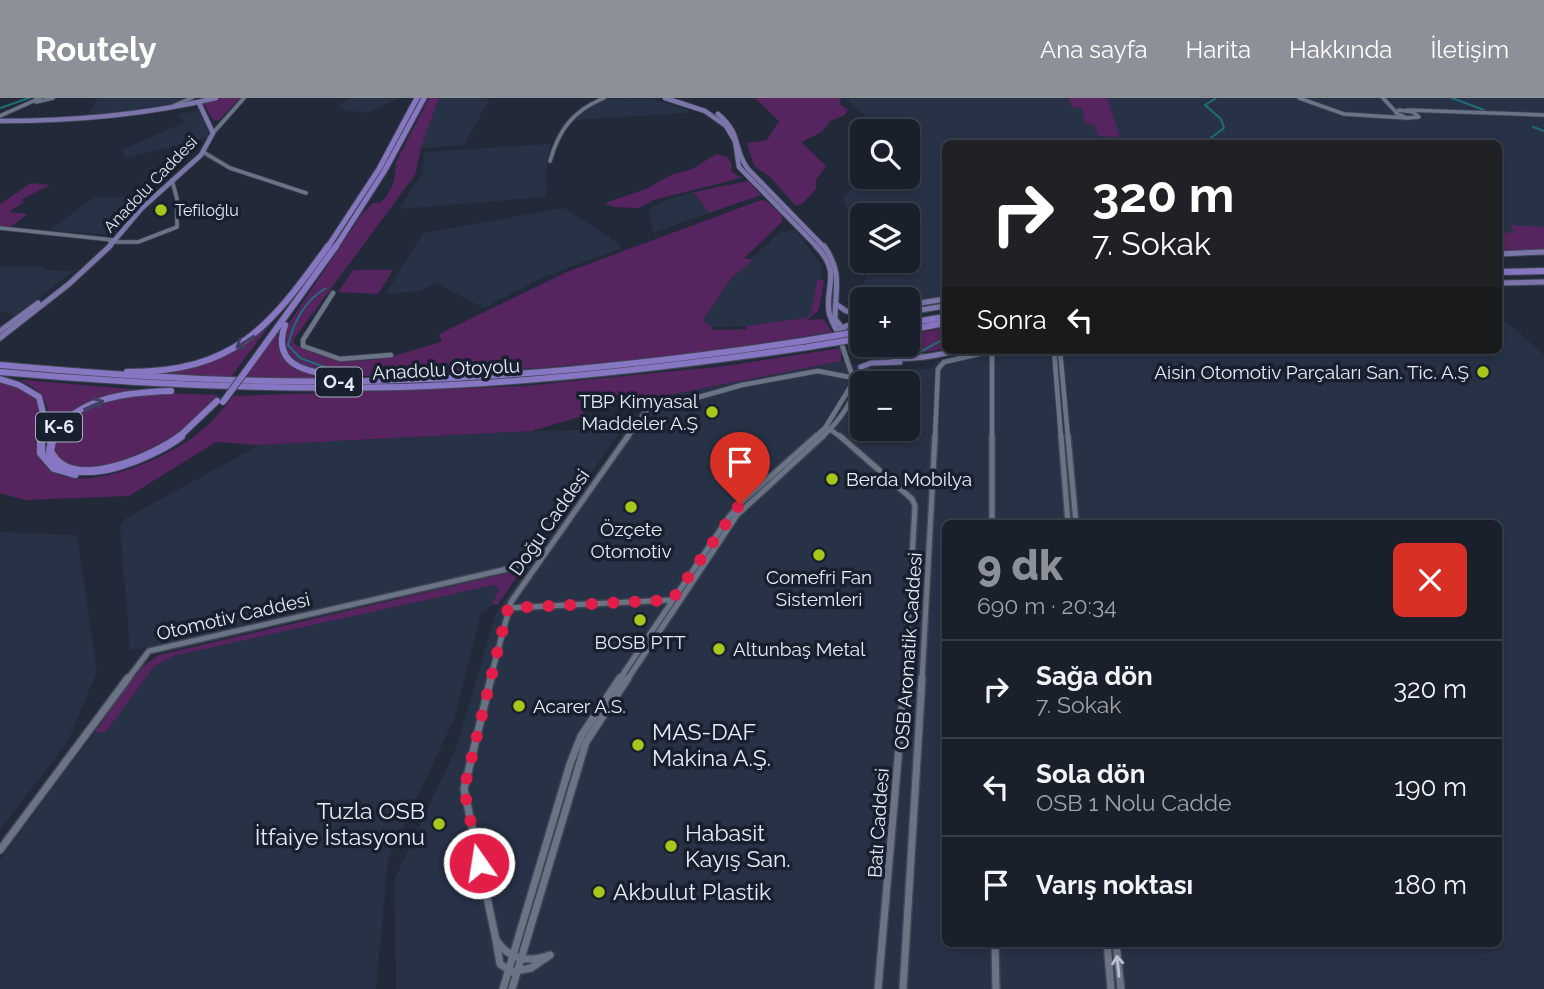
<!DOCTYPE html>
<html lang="tr">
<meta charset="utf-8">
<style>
body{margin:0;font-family:Raleway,sans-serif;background:#272d37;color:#f1f3f6;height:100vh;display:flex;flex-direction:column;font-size:26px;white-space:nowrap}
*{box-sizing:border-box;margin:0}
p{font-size:23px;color:#9fa3a9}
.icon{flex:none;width:38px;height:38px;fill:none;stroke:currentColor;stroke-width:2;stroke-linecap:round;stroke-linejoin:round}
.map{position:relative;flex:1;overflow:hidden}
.drawer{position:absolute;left:942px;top:422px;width:560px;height:427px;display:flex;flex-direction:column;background:#1a202b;border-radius:10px;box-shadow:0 4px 10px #0003,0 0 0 2px #383e47}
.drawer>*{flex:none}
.hud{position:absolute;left:942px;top:42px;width:560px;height:214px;border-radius:10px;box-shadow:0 4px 10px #0003,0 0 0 2px #383e47;background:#202124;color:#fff;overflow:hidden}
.buttons{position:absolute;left:850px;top:21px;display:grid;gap:14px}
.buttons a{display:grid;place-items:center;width:70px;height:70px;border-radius:10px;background:#1a202b;box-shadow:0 4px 10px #0003,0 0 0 2px #383e47;font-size:35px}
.pin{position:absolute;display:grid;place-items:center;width:60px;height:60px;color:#fff;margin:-72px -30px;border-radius:50% 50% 50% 0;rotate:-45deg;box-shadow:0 0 7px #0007}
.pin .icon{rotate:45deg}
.me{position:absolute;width:77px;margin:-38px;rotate:347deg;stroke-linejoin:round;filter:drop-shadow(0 0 5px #0008)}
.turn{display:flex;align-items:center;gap:24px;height:147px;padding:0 35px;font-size:32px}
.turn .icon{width:91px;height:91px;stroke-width:2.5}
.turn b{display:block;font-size:49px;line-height:60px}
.then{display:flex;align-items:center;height:66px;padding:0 35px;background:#0003;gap:14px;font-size:26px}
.round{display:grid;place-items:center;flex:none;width:74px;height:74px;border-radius:10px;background:#272d37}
.overview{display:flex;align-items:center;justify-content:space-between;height:119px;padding:0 35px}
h1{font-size:42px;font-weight:800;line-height:52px;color:#8c9099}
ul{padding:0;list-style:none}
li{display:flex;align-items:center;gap:21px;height:98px;padding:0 35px;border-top:2px solid #383e47}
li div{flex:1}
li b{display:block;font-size:26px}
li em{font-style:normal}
header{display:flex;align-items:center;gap:42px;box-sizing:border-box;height:98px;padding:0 35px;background:#8c9099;color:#fff}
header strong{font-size:33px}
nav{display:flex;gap:38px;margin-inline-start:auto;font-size:24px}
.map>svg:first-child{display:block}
.built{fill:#283247;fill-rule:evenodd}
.green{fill:#56245e}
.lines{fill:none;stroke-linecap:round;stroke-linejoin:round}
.stream{stroke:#1d6e78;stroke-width:2}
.tertiary-far3-casing{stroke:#3f4653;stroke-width:5}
.tertiary-far2-casing{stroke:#3f4653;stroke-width:6}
.tertiary-far1-casing{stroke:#3f4653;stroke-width:8}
.tertiary-casing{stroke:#3f4653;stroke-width:10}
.primary-far1-casing{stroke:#3f4653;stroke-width:6}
.primary-casing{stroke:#3f4653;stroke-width:7}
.motorway-far2-casing{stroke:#3f4653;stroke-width:7}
.motorway-far1-casing{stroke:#3f4653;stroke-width:8}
.motorway-casing{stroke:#3f4653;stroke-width:10}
.tertiary-far3{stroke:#6a7486;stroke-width:3.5}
.tertiary-far2{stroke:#6a7486;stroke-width:4.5}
.tertiary-far1{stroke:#6a7486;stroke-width:5}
.tertiary{stroke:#6a7486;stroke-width:7}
.primary-far1{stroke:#7b75aa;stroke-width:4.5}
.primary{stroke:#7b75aa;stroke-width:5}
.motorway-far2{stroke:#8776c2;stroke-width:5}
.motorway-far1{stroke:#8776c2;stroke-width:6}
.motorway{stroke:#8776c2;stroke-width:8}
.motorway-bridge-casing{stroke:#3f4653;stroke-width:8;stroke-linecap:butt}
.motorway-bridge{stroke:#8776c2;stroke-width:6}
.oneway{stroke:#3f3e62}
.oneway2{stroke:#bac1ce}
.route{stroke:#e11d48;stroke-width:12;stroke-dasharray:0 21.6}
.poi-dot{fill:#a9c71a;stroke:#18202f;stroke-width:2.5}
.labels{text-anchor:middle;stroke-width:7;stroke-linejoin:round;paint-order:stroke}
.far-street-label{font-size:16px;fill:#e5ebf5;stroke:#18202f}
.far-poi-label{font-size:16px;fill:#e5ebf5;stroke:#18202f;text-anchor:start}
.shield{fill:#18202f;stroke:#a8aeba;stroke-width:2}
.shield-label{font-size:18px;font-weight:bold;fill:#e5ebf5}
.street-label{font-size:19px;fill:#e5ebf5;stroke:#18202f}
.poi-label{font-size:19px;fill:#e5ebf5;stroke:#18202f;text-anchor:start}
.near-poi-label{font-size:23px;fill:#e5ebf5;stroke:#18202f;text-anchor:start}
</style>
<header>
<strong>Routely</strong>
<nav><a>Ana sayfa</a><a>Harita</a><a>Hakkında</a><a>İletişim</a></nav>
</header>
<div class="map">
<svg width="1544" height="891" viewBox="0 0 1544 891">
<rect width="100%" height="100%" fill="#222a39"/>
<g class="built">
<polygon points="97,0 191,0 171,8 85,18 92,12"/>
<polygon points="349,0 398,0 368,15 348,13 338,9"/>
<polygon points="439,0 490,0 464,47 421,50"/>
<polygon points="648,0 688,12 688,15 572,22 597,5 608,1"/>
<polygon points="845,0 1544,0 1544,152 1498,153 1498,46 945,46 945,198 908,205 908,201 863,201 863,213 858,213 868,168 866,163 908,163 908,117 863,117 863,153 843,99 863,78 908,79 908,33 883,33"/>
<polygon points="199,13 209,30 207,40 125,60 122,52 183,25 179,16"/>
<polygon points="551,46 547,64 546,99 399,111 422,76 425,54"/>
<polygon points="694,94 709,115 653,135 649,111 671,100"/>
<polygon points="95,99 148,100 112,137 49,132"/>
<polygon points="564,110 621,147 619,151 543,179 484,210 436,185 418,193 386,196 423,135"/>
<polygon points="795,132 821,166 821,182 817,183 811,216 805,220 745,228 712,229 702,222 732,179 780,134"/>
<polygon points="0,168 42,169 46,172 73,173 15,218 0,213"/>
<path d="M 1498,216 L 1544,257 L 1544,891 L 396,891 L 395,780 L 456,651 L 496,515 L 649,301 L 841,263 L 873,271 L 931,271 L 937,263 L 985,252 L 1498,252 ZM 863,285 L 908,285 L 908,331 L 863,331 ZM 945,425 L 1498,425 L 1498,845 L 945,845 Z"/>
<polygon points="622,331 532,458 522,464 130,553 120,428 125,421 259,347 531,333"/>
<polygon points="0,434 77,437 97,573 68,643 0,732"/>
<polygon points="494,487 499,490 492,507 481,515 454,621 388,762 376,891 0,891 0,762 95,634 105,635 154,569 173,558"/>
</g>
<g class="green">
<polygon points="222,0 240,0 219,22 214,23 204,6"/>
<path d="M 429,0 L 439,0 L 421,50 L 415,77 L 293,242 L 294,246 C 337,267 366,267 411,253 C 422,249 431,248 442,243 L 439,236 L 567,174 L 761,102 L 766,103 L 782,117 L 782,124 L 744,160 L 753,162 L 732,179 L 703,222 L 712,229 L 712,232 L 747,231 L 746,228 L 805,220 L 811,216 L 817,182 L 824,182 L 819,212 L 807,222 L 823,221 L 832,234 C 707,255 583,270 456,274 C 411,275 363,283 318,272 C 303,269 293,262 284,249 L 285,231 L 362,116 L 373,105 L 380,105 C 392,95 396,79 396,64 Z"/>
<polygon points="755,0 841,0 840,6 848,12 845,17 830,23 822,34 801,44 826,68 816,82 816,91 803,105 796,108 770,79 754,68 747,45 767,42 779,23"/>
<polygon points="1069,0 1107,0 1120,39 1098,38 1094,27 1085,26 1082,10 1071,9"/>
<polygon points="716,56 727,59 732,66 731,73 741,80 654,102 639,110 613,109 605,105 646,91 673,76 691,72"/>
<polygon points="748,83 761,97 709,115 694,94"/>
<polygon points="31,85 50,87 21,102 24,104 9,114 28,116 10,129 0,128 0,106"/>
<polygon points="1509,127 1544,129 1544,152 1498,153 1498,134 1515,135"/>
<polygon points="353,172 393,172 378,196 338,194"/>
<polygon points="275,220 231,279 146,276 220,259 246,246"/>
<polygon points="945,230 945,251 909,256 889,247 908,247 908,237"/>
<path d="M 278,233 C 274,279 306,267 335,280 L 245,279 Z"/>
<path d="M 841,250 L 841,263 L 649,301 L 586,310 L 583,318 L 531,333 L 259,347 L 216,344 L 129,398 L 25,402 L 0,395 L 0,284 C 76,307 16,331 43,365 C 72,404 167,360 196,337 C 210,326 222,313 233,298 L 524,288 L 726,268 Z"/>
<path d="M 23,282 L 143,292 L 118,296 L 62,324 L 44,345 C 50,313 54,298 21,283 Z"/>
<path d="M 162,295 L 218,297 C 206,311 193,328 177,339 C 153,356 90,383 62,362 C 56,357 54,350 56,343 C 66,305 130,298 162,295 Z"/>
<polygon points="516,473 518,477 498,506 492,507 499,490 494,487 173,558 154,569 105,635 95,634 139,571 159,557"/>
</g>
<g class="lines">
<g class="stream">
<polyline points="1452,0 1484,12"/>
<polyline points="0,10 29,0"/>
<polyline points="1533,29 1544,33"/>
<polyline points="1140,46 1169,41 1207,43 1224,30 1221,21 1205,7 1216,0"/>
<path d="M 326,190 C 305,202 293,225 288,247 L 300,260 L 327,270"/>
<polyline points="908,217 934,212"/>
<polyline points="914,254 922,253 942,242"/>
<polyline points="909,256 923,256"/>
</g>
<g class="tertiary-far3-casing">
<g id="tertiary-far3">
<polyline points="1299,0 1344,16 1407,20"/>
<polyline points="1383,0 1396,14"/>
<polyline points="36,4 53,0"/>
<polyline points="175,7 192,0"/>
<polygon points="1399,12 1413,14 1419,19 1407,20 1396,15"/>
<polyline points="1407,12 1544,17"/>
<polyline points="0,18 40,0"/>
<polyline points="213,35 244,0"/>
<polyline points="203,54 230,70 306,95"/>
<path d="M 550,63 C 559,31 573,13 604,0"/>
<polyline points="0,130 113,142"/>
<polyline points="110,144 138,144 177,129 177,101 172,82"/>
</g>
</g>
<g class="tertiary-far2-casing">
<g id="tertiary-far2">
<polyline points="333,195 303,242 303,248 340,261 391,257"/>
<polyline points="1054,252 1061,340"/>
<polyline points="1060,252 1068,340"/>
<polyline points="828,330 842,340"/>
<polyline points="627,340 650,307 685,303 742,287 818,273 854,280"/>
<polyline points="814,340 825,330 854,283 840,241"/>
<path d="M 821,340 C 841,322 859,296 861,269"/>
<polyline points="935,340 938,271 944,264 988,254 992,256 992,340"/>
</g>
</g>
<g class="tertiary-far1-casing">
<g id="tertiary-far1">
<polyline points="840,338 912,401 915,408 905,582"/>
<polyline points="992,338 992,425"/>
<polyline points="1061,338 1068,425"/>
<polyline points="1068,338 1076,425"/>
<polyline points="508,510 672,502"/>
<polyline points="127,582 149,553 525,467"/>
<polyline points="490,582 511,504 628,338"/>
<polyline points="619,582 729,419 743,403 816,338"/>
<polyline points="627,582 737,417 823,338"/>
<polyline points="922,582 935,338"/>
</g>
</g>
<g class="tertiary-casing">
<g id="tertiary">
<polyline points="491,580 464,691 496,842"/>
<polyline points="0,752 128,580"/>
<path d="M 496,842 C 510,862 527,865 550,857 L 531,870 L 512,874 L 500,866 Z"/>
<polyline points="995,845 996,891"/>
<polyline points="1107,845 1111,891"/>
<polyline points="1116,845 1121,891"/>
<polyline points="503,891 570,666 581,638 620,580"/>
<polyline points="512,891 586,644 628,580"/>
<polyline points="878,891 905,580"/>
<polyline points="903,891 922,580"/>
</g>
</g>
<g class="primary-far1-casing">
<g id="primary-far1">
<polyline points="665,0 705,13 726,28 735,43 739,69 818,150"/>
<path d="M 718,16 C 743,37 732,50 748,71 L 825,150"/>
<path d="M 0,23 C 73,23 145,17 216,0"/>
<polyline points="108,150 142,110 201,57 213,35 199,5"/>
</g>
</g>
<g class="primary-casing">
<g id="primary">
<path d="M 816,148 C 842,175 825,188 829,214 C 830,219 835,230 838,234 C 845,244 885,259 897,260 C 919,262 940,256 962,252"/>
<path d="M 824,148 C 843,175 835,191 835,221 L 848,237"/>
<polyline points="1498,156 1544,154"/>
<polyline points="1498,185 1544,184"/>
<polyline points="836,206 846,213 863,216"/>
<polyline points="908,207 945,201"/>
<polyline points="908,214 945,208"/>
<polyline points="0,233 38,205"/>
<polyline points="838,234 846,228 863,224"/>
<polyline points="0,240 69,186 110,148"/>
<polyline points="882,247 906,257"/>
<polyline points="861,269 871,265 900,264"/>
</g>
</g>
<g class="motorway-far2-casing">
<g id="motorway-far2">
<polyline points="327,150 379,71 417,0"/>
<polyline points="335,150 385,72 424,0"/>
</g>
</g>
<g class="motorway-far1-casing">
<g id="motorway-far1">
<polyline points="1498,174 1544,173"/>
<polyline points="908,225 945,219"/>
<path d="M 285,227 C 268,276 324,276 359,279"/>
<polyline points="908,232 945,225"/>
<path d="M 0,267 C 134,279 268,287 402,282 C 537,278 670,263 803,243"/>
<path d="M 0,274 C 134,286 267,292 402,289 C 538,285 673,269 808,249"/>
<path d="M 127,274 C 235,274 269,230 328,148"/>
<polyline points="245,274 336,148"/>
<polyline points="0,281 19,287 39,299 43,315 41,340"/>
<path d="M 52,340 C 75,299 129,294 171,293"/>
<polyline points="178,340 217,303"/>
</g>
</g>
<g class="motorway-casing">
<g id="motorway">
<polyline points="41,338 41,355 54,370 75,376"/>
<path d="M 53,338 L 50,353 C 70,397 155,358 181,338"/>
</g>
</g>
<use href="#tertiary-far3" class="tertiary-far3"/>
<use href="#tertiary-far2" class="tertiary-far2"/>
<use href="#tertiary-far1" class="tertiary-far1"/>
<use href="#tertiary" class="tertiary"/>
<use href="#primary-far1" class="primary-far1"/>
<use href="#primary" class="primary"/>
<use href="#motorway-far2" class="motorway-far2"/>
<use href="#motorway-far1" class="motorway-far1"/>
<use href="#motorway" class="motorway"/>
<g class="motorway-bridge-casing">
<g id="motorway-bridge">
<polyline points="803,243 863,233"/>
<polyline points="808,249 863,240"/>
<polyline points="223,304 245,274"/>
</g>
</g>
<use href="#motorway-bridge" class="motorway-bridge"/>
</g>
<defs><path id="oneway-shaft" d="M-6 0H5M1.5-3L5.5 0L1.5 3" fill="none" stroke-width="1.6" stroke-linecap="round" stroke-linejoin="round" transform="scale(1.75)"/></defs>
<g class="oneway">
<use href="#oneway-shaft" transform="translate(245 244) rotate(147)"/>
<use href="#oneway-shaft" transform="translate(94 307) rotate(-24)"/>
</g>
<use class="oneway2" href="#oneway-shaft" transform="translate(1118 868) rotate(-96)"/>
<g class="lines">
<polyline class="route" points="479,765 464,691 508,510 672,502 740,406"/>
</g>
<g class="poi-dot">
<circle cx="161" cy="112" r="7"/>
<circle cx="1483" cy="274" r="7"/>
<circle cx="712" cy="314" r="7"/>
<circle cx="832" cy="381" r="7"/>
<circle cx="631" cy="409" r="7"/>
<circle cx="819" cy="457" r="7"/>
<circle cx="640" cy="522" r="7"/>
<circle cx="719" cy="551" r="7"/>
<circle cx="519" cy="608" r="7"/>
<circle cx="638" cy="647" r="7"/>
<circle cx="439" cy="726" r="7"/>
<circle cx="671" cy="748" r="7"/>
<circle cx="599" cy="794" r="7"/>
</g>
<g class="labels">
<g class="far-street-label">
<text transform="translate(150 86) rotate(-46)" y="6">Anadolu Caddesi</text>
</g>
<g class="far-poi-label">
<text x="175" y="118">Tefiloğlu</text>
</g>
<g class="shield">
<rect x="316" y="269.5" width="46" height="29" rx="5"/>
<rect x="36" y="314.5" width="46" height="29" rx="5"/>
</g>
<g class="shield-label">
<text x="339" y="290">O-4</text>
<text x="59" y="335">K-6</text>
</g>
<g class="street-label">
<text transform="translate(446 271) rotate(-3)" y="7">Anadolu Otoyolu</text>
<text transform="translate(549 424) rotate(-55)" y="7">Doğu Caddesi</text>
<text transform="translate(233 518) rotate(-13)" y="7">Otomotiv Caddesi</text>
<text transform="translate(908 553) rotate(-86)" y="7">OSB Aromatik Caddesi</text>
<text transform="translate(878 725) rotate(-86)" y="7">Batı Caddesi</text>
</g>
<g class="poi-label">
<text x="1469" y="281" text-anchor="end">Aisin Otomotiv Parçaları San. Tic. A.Ş</text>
<text x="698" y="310" text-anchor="end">TBP Kimyasal<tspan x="698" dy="22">Maddeler A.Ş</tspan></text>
<text x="846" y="388">Berda Mobilya</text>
<text x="631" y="438" text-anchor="middle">Özçete<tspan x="631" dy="22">Otomotiv</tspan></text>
<text x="819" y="486" text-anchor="middle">Comefri Fan<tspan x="819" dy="22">Sistemleri</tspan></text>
<text x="640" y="551" text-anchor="middle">BOSB PTT</text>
<text x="733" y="558">Altunbaş Metal</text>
<text x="533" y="615">Acarer A.S.</text>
</g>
<g class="near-poi-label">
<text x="652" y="642">MAS-DAF<tspan x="652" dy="26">Makina A.Ş.</tspan></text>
<text x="425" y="721" text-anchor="end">Tuzla OSB<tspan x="425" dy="26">İtfaiye İstasyonu</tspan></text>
<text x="685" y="743">Habasit<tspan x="685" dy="26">Kayış San.</tspan></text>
<text x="613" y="802">Akbulut Plastik</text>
</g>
</g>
</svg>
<div class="buttons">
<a><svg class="icon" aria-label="search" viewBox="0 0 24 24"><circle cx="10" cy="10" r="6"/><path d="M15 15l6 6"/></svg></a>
<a><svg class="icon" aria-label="layers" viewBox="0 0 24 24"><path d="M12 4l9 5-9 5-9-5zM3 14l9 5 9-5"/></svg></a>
<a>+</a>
<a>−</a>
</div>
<div class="pin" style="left:740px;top:406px;background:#d93025"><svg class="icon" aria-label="arrive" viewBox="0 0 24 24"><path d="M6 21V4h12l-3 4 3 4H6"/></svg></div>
<svg class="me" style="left:479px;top:765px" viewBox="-20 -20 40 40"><circle r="17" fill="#e11d48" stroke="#fff" stroke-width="3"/><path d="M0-11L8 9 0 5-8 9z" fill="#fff"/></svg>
<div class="hud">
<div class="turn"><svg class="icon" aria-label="right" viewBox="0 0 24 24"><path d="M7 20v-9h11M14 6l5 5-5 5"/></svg><div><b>320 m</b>7. Sokak</div></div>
<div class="then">Sonra<svg class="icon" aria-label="left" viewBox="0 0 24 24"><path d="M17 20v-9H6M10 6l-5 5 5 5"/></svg></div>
</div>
<section class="drawer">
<div class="overview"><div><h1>9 dk</h1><p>690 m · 20:34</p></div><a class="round" style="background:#d93025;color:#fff"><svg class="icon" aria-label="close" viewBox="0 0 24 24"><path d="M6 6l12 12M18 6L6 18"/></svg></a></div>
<ul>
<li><svg class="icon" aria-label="right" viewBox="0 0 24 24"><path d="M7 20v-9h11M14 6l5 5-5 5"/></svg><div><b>Sağa dön</b><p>7. Sokak</p></div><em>320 m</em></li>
<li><svg class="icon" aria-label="left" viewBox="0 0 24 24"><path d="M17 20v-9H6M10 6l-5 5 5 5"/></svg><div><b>Sola dön</b><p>OSB 1 Nolu Cadde</p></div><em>190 m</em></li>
<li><svg class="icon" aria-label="arrive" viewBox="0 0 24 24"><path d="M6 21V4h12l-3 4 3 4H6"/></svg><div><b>Varış noktası</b></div><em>180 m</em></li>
</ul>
</section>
</div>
